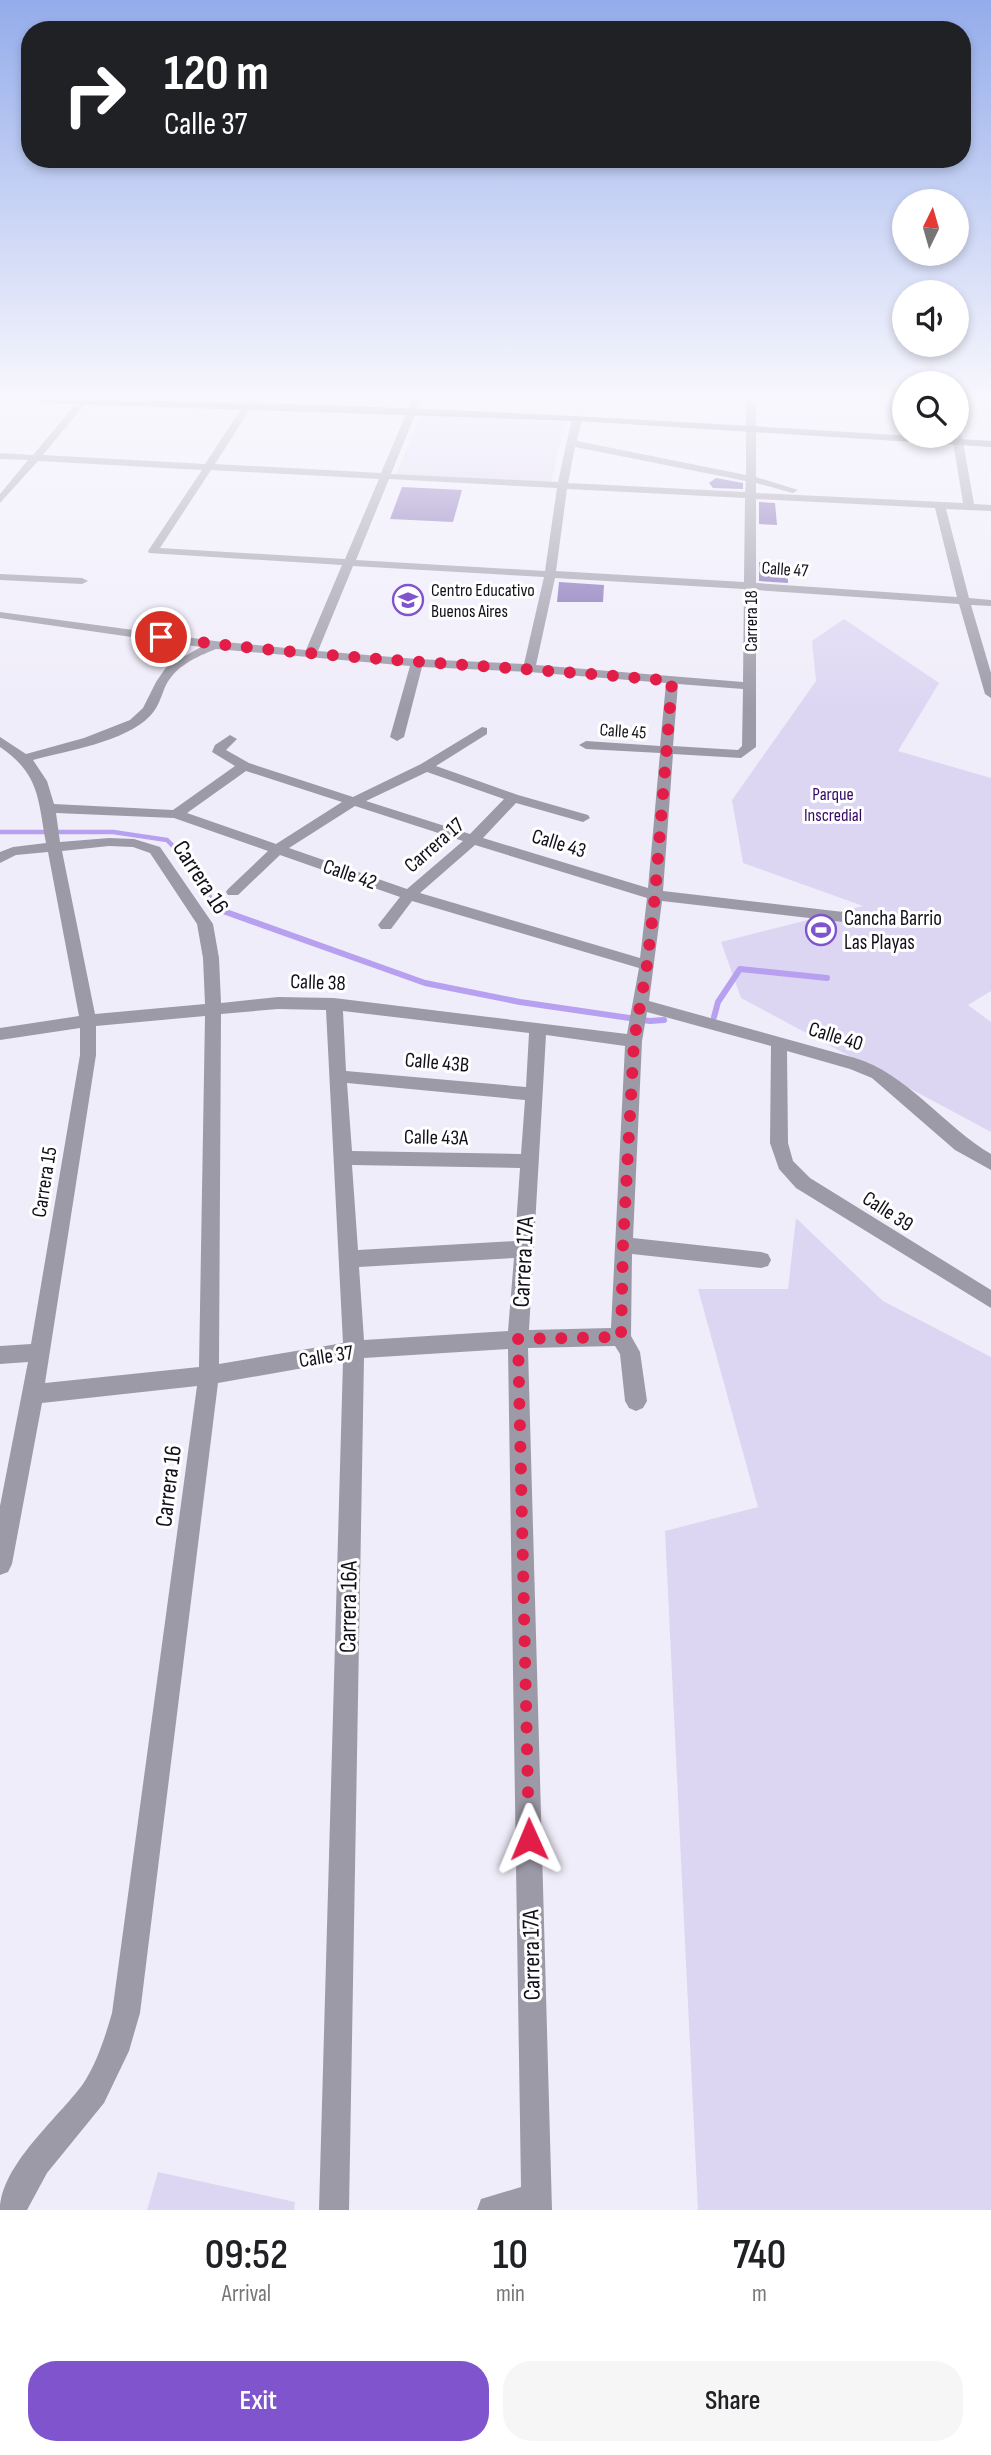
<!DOCTYPE html>
<style>
body{margin:0;font-family:"Sofia Sans Condensed",sans-serif;background:#f6f6f6;color:#202124;height:100vh;display:flex;flex-direction:column;font-size:26px;white-space:nowrap}
*{box-sizing:border-box;margin:0}
p{font-size:23px;color:#757577}
.icon{flex:none;width:38px;height:38px;fill:none;stroke:currentColor;stroke-width:2;stroke-linecap:round;stroke-linejoin:round}
.map{position:relative;height:2210px;overflow:hidden}
.sheet{display:flex;flex-direction:column;background:#fff;flex:1}
.sheet>*{flex:none}
.hud{position:absolute;left:21px;top:21px;width:950px;height:147px;border-radius:28px;box-shadow:0 4px 10px #0003;background:#202124;color:#fff;overflow:hidden}
.needle{width:46px;rotate:5deg}
.fabs{position:absolute;left:892px;top:189px;display:grid;gap:14px}
.fabs a{display:grid;place-items:center;width:77px;height:77px;border-radius:50%;background:#fff;box-shadow:0 4px 10px #0003;font-size:35px}
.pin{position:absolute;display:grid;place-items:center;width:60px;height:60px;color:#fff;margin:-30px;border:4px solid #fff;border-radius:50%;box-shadow:0 2px 7px #0007}
.me{position:absolute;width:77px;margin:-38px;rotate:359deg;stroke-linejoin:round;filter:drop-shadow(0 0 5px #0008)}
.turn{display:flex;align-items:center;gap:24px;height:147px;padding:0 28px;font-size:32px}
.turn .icon{width:91px;height:91px;stroke-width:2.5}
.turn b{display:block;font-size:49px;line-height:60px}
.eta{display:flex;justify-content:space-evenly;align-items:center;height:119px;text-align:center}
.eta b{font-size:42px;font-weight:600;line-height:49px}
.button{display:flex;gap:14px;margin-top:auto;padding:14px 28px}
.button a{flex:1;height:80px;border-radius:28px;background:#7f54cd;color:#fff;font-size:28px;font-weight:600;line-height:80px;text-align:center}
.button a+a{background:#f6f6f6;color:#202124}
.map>svg:first-child{display:block}
.green{fill:#ddd6f3}
.lines{fill:none;stroke-linecap:round;stroke-linejoin:round}
.stream-far1{stroke:#b6a0ef;stroke-width:4.5}
.stream{stroke:#b6a0ef;stroke-width:6}
.building{fill:#7f69b3}
.street{fill:#9d9aa8;fill-rule:evenodd}
.secondary{fill:#767185;fill-rule:evenodd}
.route{stroke:#e11d48;stroke-width:12;stroke-dasharray:0 21.6}
.labels{text-anchor:middle;stroke-width:6;stroke-linejoin:round;paint-order:stroke}
.far-street-label{font-size:18px;fill:#13101b;stroke:#fff}
.far-poi-label{font-size:18px;fill:#13101b;stroke:#fff;text-anchor:start}
.far-park-label{font-size:18px;fill:#340966;stroke:#fff}
.street-label{font-size:21px;fill:#13101b;stroke:#fff}
.poi-label{font-size:21px;fill:#13101b;stroke:#fff;text-anchor:start}
.near-street-label{font-size:24px;fill:#13101b;stroke:#fff}
</style>
<div class="map">
<svg width="991" height="2210" viewBox="0 0 991 2210">
<rect width="100%" height="100%" fill="#f0edfa"/>
<g class="green">
<polygon points="421,414 565,422 551,483 396,475"/>
<polygon points="844,619 939,683 898,751 991,778 991,991 968,1005 991,1022 991,1132 741,998 721,942 863,906 743,863 732,800 816,681 812,641"/>
<polygon points="796,1218 883,1301 991,1357 991,2210 698,2210 665,1531 758,1507 698,1289 788,1289"/>
<polygon points="158,2172 295,2202 294,2210 147,2210"/>
</g>
<g class="lines">
<polyline class="stream-far1" points="0,832 113,832 167,840 203,876"/>
<g class="stream">
<polyline points="202,874 212,907 425,983 520,1002 650,1021 664,1020"/>
<polyline points="714,1017 718,1002 740,969 827,978"/>
</g>
</g>
<g class="building">
<polygon points="716,478 743,483 743,489 713,488 709,483"/>
<polygon points="402,487 462,490 453,522 390,519"/>
<polygon points="759,502 775,503 777,525 759,524"/>
<polygon points="759,562 787,563 788,583 759,581"/>
<polygon points="559,582 604,585 603,602 557,602"/>
</g>
<g class="lines">
<g class="street">
<path d="M 79,400 L 88,400 L 43,455 L 205,464 L 247,400 L 256,400 L 215,464 L 381,473 L 412,400 L 421,400 L 391,474 L 558,482 L 572,418 L 577,415 L 582,418 L 577,441 L 746,475 L 746,400 L 756,400 L 756,477 L 798,490 L 793,493 L 756,483 L 756,493 L 963,503 L 952,436 L 957,436 L 957,433 L 962,436 L 974,504 L 991,505 L 991,511 L 946,509 L 969,598 L 991,600 L 991,606 L 971,605 L 991,673 L 991,698 L 985,694 L 959,604 L 756,590 L 756,747 L 741,758 L 673,754 L 663,891 L 869,915 L 877,920 L 869,925 L 662,901 L 649,1001 L 855,1058 C 906,1073 945,1127 991,1154 L 991,1170 L 955,1150 L 872,1078 L 850,1069 L 787,1051 L 788,1143 L 793,1161 L 810,1178 L 991,1290 L 991,1308 L 796,1188 L 779,1169 L 770,1143 L 771,1046 L 647,1012 L 642,1041 L 633,1238 L 761,1252 L 768,1254 L 771,1260 L 768,1266 L 761,1268 L 632,1254 L 631,1336 L 640,1352 L 647,1401 L 643,1408 L 636,1411 L 629,1408 L 625,1401 L 620,1354 L 615,1346 L 528,1348 L 552,2210 L 477,2210 L 481,2199 L 521,2187 L 508,1349 L 364,1358 L 349,2210 L 319,2210 L 343,1361 L 218,1383 L 140,2013 L 129,2051 L 104,2103 L 47,2173 L 27,2210 L 0,2210 C 0,2166 58,2118 83,2084 C 97,2063 105,2037 112,2013 L 197,1386 L 42,1403 L 12,1564 L 8,1572 L 0,1575 L 0,1506 L 28,1362 L 0,1364 L 0,1346 L 31,1344 L 80,1055 L 80,1028 L 0,1040 L 0,1028 L 79,1016 L 48,852 L 16,855 L 0,863 L 0,852 L 13,847 L 46,843 C 38,800 40,774 0,747 L 0,737 L 26,754 L 84,738 L 130,720 L 143,708 L 156,682 L 167,666 L 201,647 L 0,618 L 0,612 L 215,641 L 306,650 L 342,565 L 149,553 L 148,551 L 202,470 L 38,461 L 0,503 L 0,494 L 28,460 L 0,459 L 0,453 L 33,455 ZM 575,447 L 746,481 L 745,492 L 568,483 ZM 211,470 L 379,479 L 345,559 L 160,548 ZM 389,479 L 557,488 L 545,571 L 356,560 ZM 567,489 L 745,498 L 744,582 L 556,571 ZM 756,499 L 935,508 L 957,597 L 756,583 ZM 353,566 L 544,577 L 524,664 L 417,659 L 318,651 ZM 555,578 L 744,589 L 743,682 L 536,665 ZM 216,649 L 410,666 L 390,737 L 397,741 L 404,737 L 422,667 L 529,672 L 666,683 L 660,746 L 586,741 L 579,745 L 586,749 L 660,753 L 648,888 L 483,838 L 516,803 L 583,822 L 590,818 L 588,815 L 518,795 L 436,766 L 487,734 L 487,728 L 482,727 L 421,764 L 353,797 L 249,763 L 226,750 L 237,739 L 230,735 L 215,745 L 212,752 L 235,766 L 173,810 L 54,804 L 47,781 L 33,760 C 66,751 125,742 150,716 C 158,708 161,697 165,687 C 175,666 196,657 216,649 ZM 678,684 L 743,689 L 742,746 L 738,750 L 673,746 ZM 246,771 L 342,802 L 276,844 L 187,813 ZM 427,772 L 504,799 L 470,834 L 366,801 ZM 355,806 L 463,841 L 407,889 L 289,848 ZM 56,813 L 174,818 L 268,851 L 228,889 L 226,892 L 228,895 L 238,895 L 280,855 L 400,897 L 378,925 L 381,929 L 391,929 L 412,901 L 639,968 L 627,1034 L 334,998 L 278,997 L 221,1003 L 219,958 L 213,924 L 160,847 L 134,839 L 109,838 L 60,842 ZM 475,845 L 647,898 L 640,958 L 420,893 ZM 109,846 L 133,847 L 150,853 L 197,924 L 203,958 L 205,1004 L 95,1014 L 62,851 ZM 278,1009 L 326,1010 L 343,1343 L 219,1364 L 221,1014 ZM 343,1011 L 529,1033 L 526,1087 L 346,1071 ZM 205,1016 L 199,1367 L 45,1383 L 96,1055 L 96,1026 ZM 546,1035 L 625,1046 L 611,1328 L 529,1330 ZM 347,1083 L 525,1100 L 521,1154 L 352,1151 ZM 352,1165 L 520,1168 L 515,1241 L 358,1250 ZM 514,1258 L 508,1331 L 364,1340 L 359,1267 Z"/>
<polygon points="0,574 82,578 88,581 82,584 0,580"/>
</g>
<path class="secondary" d="M 39,400 C 356,400 675,421 991,441 L 991,447 L 577,421 L 44,403 Z"/>
</g>
<linearGradient id="sky" x2="0" y2="1"><stop stop-color="#94aceb"/><stop offset="0.56" stop-color="#f8f7fd"/><stop offset="1" stop-color="#f8f7fd" stop-opacity="0"/></linearGradient>
<rect width="991" height="709" fill="url(#sky)"/>
<g class="lines">
<path class="route" d="M 161,637 C 331,660 502,665 672,681 L 655,895 L 647,965 L 634,1041 L 623,1245 L 621,1337 L 518,1339 L 529,1839"/>
</g>
<defs>
<g id="school-ring" transform="scale(1.575)"><circle r="9.5" fill="#fff" stroke="#7f54cd" stroke-width="1.5"/><path d="M0-5L7-2L0 1L-7-2ZM-4 1L0 2.5L4 1V4Q0 6-4 4Z" fill="#7f54cd"/></g>
<g id="stadium-ring" transform="scale(1.575)"><circle r="9.5" fill="#fff" stroke="#7f54cd" stroke-width="1.5"/><path d="M0-5a6.5 5 0 1 0 0 10a6.5 5 0 1 0 0-10ZM-3.5-1.8h7v3.6h-7Z" fill="#7f54cd"/></g>
</defs>
<g fill-rule="evenodd">
<use href="#school-ring" x="408" y="600"/>
<use href="#stadium-ring" x="821" y="930"/>
</g>
<g class="labels">
<g class="far-street-label">
<text transform="translate(785 569) rotate(4)" y="6">Calle 47</text>
<text transform="translate(751 621) rotate(-90)" y="6">Carrera 18</text>
<text transform="translate(623 731) rotate(4)" y="6">Calle 45</text>
</g>
<g class="far-poi-label">
<text x="431" y="596">Centro Educativo<tspan x="431" dy="21">Buenos Aires</tspan></text>
</g>
<g class="far-park-label">
<text x="833" y="800">Parque<tspan x="833" dy="21">Inscredial</tspan></text>
</g>
<g class="street-label">
<text transform="translate(559 843) rotate(17)" y="7">Calle 43</text>
<text transform="translate(434 845) rotate(-41)" y="7">Carrera 17</text>
<text transform="translate(350 874) rotate(19)" y="7">Calle 42</text>
<text transform="translate(318 982) rotate(2)" y="7">Calle 38</text>
<text transform="translate(836 1036) rotate(17)" y="7">Calle 40</text>
<text transform="translate(437 1062) rotate(5)" y="7">Calle 43B</text>
<text transform="translate(436 1137) rotate(1)" y="7">Calle 43A</text>
<text transform="translate(44 1182) rotate(-81)" y="7">Carrera 15</text>
<text transform="translate(888 1211) rotate(33)" y="7">Calle 39</text>
<text transform="translate(326 1356) rotate(-9)" y="7">Calle 37</text>
</g>
<g class="poi-label">
<text x="844" y="925">Cancha Barrio<tspan x="844" dy="24">Las Playas</tspan></text>
</g>
<g class="near-street-label">
<text transform="translate(201 877) rotate(57)" y="8">Carrera 16</text>
<text transform="translate(523 1262) rotate(-87)" y="8">Carrera 17A</text>
<text transform="translate(168 1486) rotate(-83)" y="8">Carrera 16</text>
<text transform="translate(348 1607) rotate(-89)" y="8">Carrera 16A</text>
<text transform="translate(531 1955) rotate(-91)" y="8">Carrera 17A</text>
</g>
</g>
</svg>
<div class="fabs">
<a><svg class="needle" viewBox="-14 -14 28 28"><path d="M0-13l5 13h-10z" fill="#e53935"/><path d="M0 13l5-13h-10z" fill="#757577"/></svg></a>
<a><svg class="icon" aria-label="sound" viewBox="0 0 24 24"><path d="M4 9h4l5-4v14l-5-4H4zM17 9q2 3 0 6"/></svg></a>
<a><svg class="icon" aria-label="search" viewBox="0 0 24 24"><circle cx="10" cy="10" r="6"/><path d="M15 15l6 6"/></svg></a>
</div>
<div class="pin" style="left:161px;top:637px;background:#d93025"><svg class="icon" aria-label="arrive" viewBox="0 0 24 24"><path d="M6 21V4h12l-3 4 3 4H6"/></svg></div>
<svg class="me" style="left:529px;top:1839px" viewBox="-20 -20 40 40"><path d="M0-17L14 15 0 8-14 15z" fill="#e11d48" stroke="#fff" stroke-width="4"/></svg>
<div class="hud">
<div class="turn"><svg class="icon" aria-label="right" viewBox="0 0 24 24"><path d="M7 20v-9h11M14 6l5 5-5 5"/></svg><div><b>120 m</b>Calle 37</div></div>
</div>
</div>
<section class="sheet">
<div class="eta">
<div><b>09:52</b><p>Arrival</p></div>
<div><b>10</b><p>min</p></div>
<div><b>740</b><p>m</p></div>
</div>
<div class="button"><a>Exit</a><a>Share</a></div>
</section>
